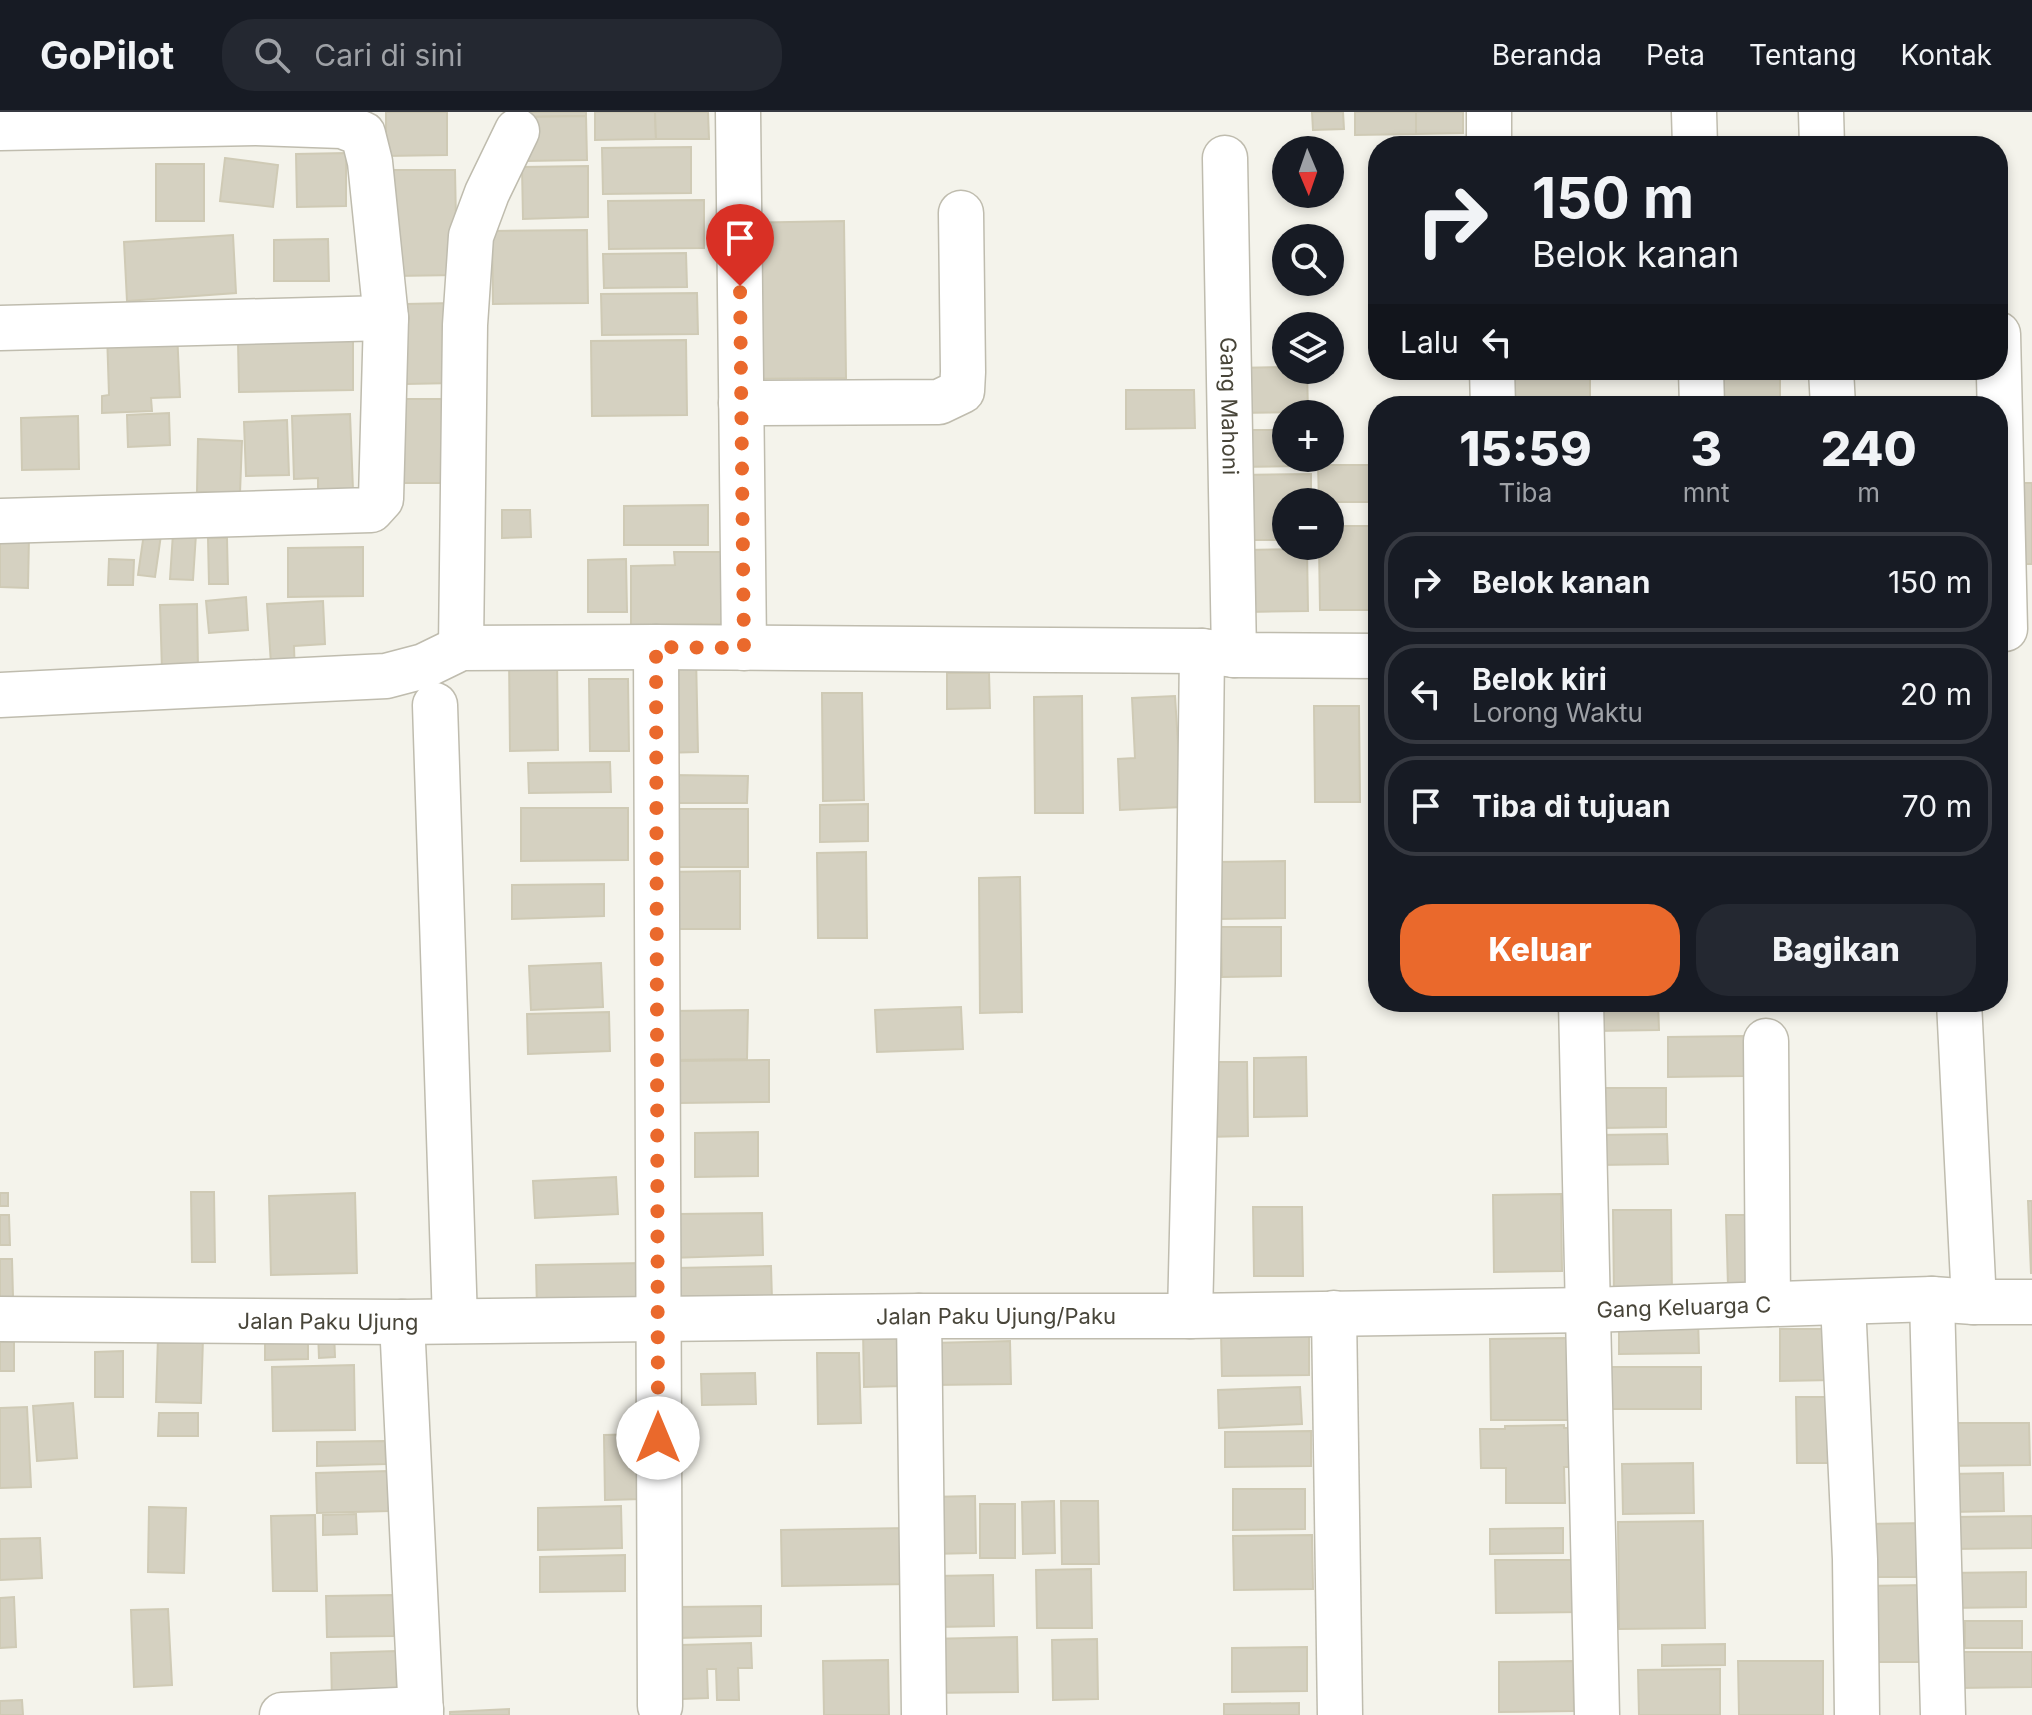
<!DOCTYPE html>
<html lang="id">
<meta charset="utf-8">
<style>
body{margin:0;font-family:Inter,sans-serif;background:#242831;color:#f1f3f6;height:100vh;display:flex;flex-direction:column;font-size:30px;white-space:nowrap}
*{box-sizing:border-box;margin:0}
p{font-size:26px;color:#9ea1a6}
.icon{flex:none;width:44px;height:44px;fill:none;stroke:currentColor;stroke-width:2;stroke-linecap:round;stroke-linejoin:round}
.map{position:relative;flex:1;overflow:hidden}
.drawer{position:absolute;left:1368px;top:284px;width:640px;height:616px;display:flex;flex-direction:column;background:#171b24;border-radius:32px;box-shadow:0 4px 12px #0003}
.drawer>*{flex:none}
.banner{position:absolute;left:1368px;top:24px;width:640px;height:244px;border-radius:32px;box-shadow:0 4px 12px #0003;background:#171b24;color:#f1f3f6;overflow:hidden}
.needle{width:52px;rotate:178deg}
.fabs{position:absolute;left:1272px;top:24px;display:grid;gap:16px}
.fabs a{display:grid;place-items:center;width:72px;height:72px;border-radius:50%;background:#171b24;box-shadow:0 4px 12px #0003;font-size:40px}
.pin{position:absolute;display:grid;place-items:center;width:68px;height:68px;color:#fff;margin:-82px -34px;border-radius:50% 50% 50% 0;rotate:-45deg;box-shadow:0 0 8px #0007}
.pin .icon{rotate:45deg}
.me{position:absolute;width:88px;margin:-44px;rotate:0deg;stroke-linejoin:round;filter:drop-shadow(0 0 6px #0008)}
.turn{display:flex;align-items:center;gap:28px;height:168px;padding:0 32px;font-size:36px}
.turn .icon{width:104px;height:104px;stroke-width:2.5}
.turn b{display:block;font-size:56px;line-height:68px}
.then{display:flex;align-items:center;height:76px;padding:0 32px;background:#0003;gap:16px;font-size:30px}
.eta{display:flex;justify-content:space-evenly;align-items:center;height:136px;text-align:center}
.eta b{font-size:48px;font-weight:800;line-height:56px}
.action{display:flex;gap:16px;margin-top:auto;padding:16px 32px}
.action a{flex:1;height:92px;border-radius:32px;background:#ea692c;color:#fff;font-size:32px;font-weight:800;line-height:92px;text-align:center}
.action a+a{background:#242831;color:#f1f3f6}
ul{padding:0;list-style:none}
li{display:flex;align-items:center;gap:24px;height:100px;margin:0 16px 12px;padding:0 16px;border:4px solid #363941;border-radius:32px}
li div{flex:1}
li b{display:block;font-size:30px}
li em{font-style:normal}
header{display:flex;align-items:center;gap:48px;box-sizing:border-box;height:112px;padding:0 40px;background:#171b24;border-bottom:2px solid #363941}
header strong{font-size:38px}
nav{display:flex;gap:44px;margin-inline-start:auto;font-size:28px}
.search{width:560px;height:72px;background:#242831;display:flex;align-items:center;gap:20px;box-sizing:border-box;padding:0 28px;border-radius:32px;color:#9ea1a6;font-size:30px}
.map>svg:first-child{display:block}
.building{fill:#d5d1c1;stroke:#cfcab5;stroke-width:2}
.lines{fill:none;stroke-linecap:round;stroke-linejoin:round}
.minor-casing{stroke:#bfbcae;stroke-width:47}
.minor{stroke:#fff;stroke-width:44}
.route{stroke:#ea692c;stroke-width:14;stroke-dasharray:0 25.2}
.labels{text-anchor:middle;stroke-width:6;stroke-linejoin:round;paint-order:stroke}
.street-label{font-size:22px;fill:#484539;stroke:#fff}
</style>
<header>
<strong>GoPilot</strong>
<div class="search"><svg class="icon" aria-label="search" viewBox="0 0 24 24"><circle cx="10" cy="10" r="6"/><path d="M15 15l6 6"/></svg>Cari di sini</div>
<nav><a>Beranda</a><a>Peta</a><a>Tentang</a><a>Kontak</a></nav>
</header>
<div class="map">
<svg width="2032" height="1603" viewBox="0 0 2032 1603">
<rect width="100%" height="100%" fill="#f4f3eb"/>
<g class="building">
<polygon points="386,0 447,0 447,43 386,44"/>
<polygon points="516,0 586,0 586,4 516,5"/>
<polygon points="595,0 655,0 656,27 595,28"/>
<polygon points="655,0 708,0 709,27 656,27"/>
<polygon points="1312,0 1343,0 1344,17 1313,18"/>
<polygon points="1355,0 1416,0 1416,22 1355,23"/>
<polygon points="1416,0 1463,0 1463,21 1416,22"/>
<polygon points="586,4 587,48 525,49 524,5"/>
<polygon points="691,35 691,81 603,82 602,36"/>
<polygon points="346,41 346,94 297,95 296,42"/>
<polygon points="225,46 278,53 273,95 220,89"/>
<rect x="156" y="52" width="48" height="57"/>
<polygon points="588,54 588,105 523,107 522,55"/>
<polygon points="393,58 455,58 457,163 394,164"/>
<polygon points="704,88 704,136 609,137 608,89"/>
<polygon points="844,109 846,266 745,267 743,111"/>
<polygon points="587,118 588,191 493,192 492,119"/>
<polygon points="233,123 236,181 127,189 124,130"/>
<polygon points="328,127 329,169 274,169 274,128"/>
<polygon points="686,141 687,175 604,176 603,142"/>
<polygon points="697,181 698,222 602,223 601,182"/>
<polygon points="453,191 454,271 406,272 406,192"/>
<polygon points="177,219 180,285 151,286 152,299 102,301 102,284 109,283 107,221"/>
<polygon points="353,228 353,278 239,280 238,229"/>
<polygon points="686,228 687,303 592,304 591,229"/>
<polygon points="1286,255 1286,258 1307,258 1308,300 1235,301 1234,256"/>
<polygon points="1510,258 1590,258 1590,287 1510,288"/>
<polygon points="1780,261 1780,294 1722,294 1722,262"/>
<polygon points="1126,278 1194,278 1195,316 1126,317"/>
<polygon points="395,287 452,287 453,371 396,371"/>
<polygon points="169,301 170,333 128,335 127,303"/>
<polygon points="350,302 353,378 318,379 318,366 294,367 292,304"/>
<polygon points="78,304 79,357 22,358 21,306"/>
<polygon points="287,308 289,363 246,364 244,310"/>
<polygon points="1236,318 1286,318 1286,346 1301,346 1301,354 1236,355"/>
<polygon points="198,327 242,329 240,381 197,380"/>
<polygon points="1318,353 1378,353 1378,390 1319,390"/>
<polygon points="1311,362 1311,390 1286,390 1286,428 1239,428 1239,363"/>
<polygon points="2021,371 2032,371 2032,452 2022,452"/>
<polygon points="708,393 708,433 624,433 624,394"/>
<polygon points="502,398 530,398 531,425 502,426"/>
<polygon points="145,414 162,416 155,465 138,463"/>
<polygon points="1330,414 1378,414 1378,498 1320,498 1319,434 1330,434"/>
<polygon points="173,421 196,422 193,468 170,467"/>
<polygon points="0,423 29,424 28,476 0,475"/>
<polygon points="208,426 227,426 228,472 209,472"/>
<polygon points="363,435 363,484 288,485 288,436"/>
<polygon points="1307,437 1308,499 1247,500 1246,438"/>
<polygon points="674,440 726,440 727,512 631,513 631,454 675,453"/>
<polygon points="109,447 134,448 133,473 108,473"/>
<polygon points="626,447 627,500 588,500 588,448"/>
<polygon points="246,485 248,518 209,521 206,489"/>
<polygon points="323,489 325,532 294,534 295,565 272,567 267,492"/>
<polygon points="197,492 198,558 162,558 160,493"/>
<polygon points="696,543 698,640 662,641 661,544"/>
<polygon points="509,544 557,544 558,638 510,639"/>
<polygon points="947,561 989,561 990,596 947,597"/>
<polygon points="589,567 628,567 629,639 590,639"/>
<polygon points="822,581 862,581 864,688 823,689"/>
<polygon points="1082,584 1083,701 1035,701 1034,585"/>
<polygon points="1175,584 1182,695 1120,698 1118,647 1135,646 1132,586"/>
<polygon points="1314,594 1359,594 1360,690 1315,690"/>
<polygon points="610,650 611,680 529,681 528,651"/>
<polygon points="672,663 748,664 747,691 672,691"/>
<polygon points="868,692 868,729 820,730 820,693"/>
<polygon points="521,696 628,696 628,748 521,749"/>
<polygon points="677,697 748,697 748,755 678,755"/>
<polygon points="866,740 867,826 818,826 817,741"/>
<polygon points="1285,749 1285,806 1217,807 1216,750"/>
<polygon points="740,759 740,817 661,817 661,760"/>
<polygon points="1020,765 1022,900 980,901 979,766"/>
<polygon points="604,772 604,804 512,807 512,773"/>
<polygon points="1221,815 1281,815 1281,864 1222,865"/>
<polygon points="601,851 603,895 531,898 529,854"/>
<polygon points="1595,890 1658,890 1659,918 1595,919"/>
<polygon points="961,895 963,937 877,940 875,898"/>
<polygon points="748,898 747,947 672,948 672,899"/>
<polygon points="609,900 610,939 528,942 527,902"/>
<polygon points="1744,924 1744,964 1668,965 1668,925"/>
<polygon points="1306,945 1307,1004 1254,1005 1254,946"/>
<polygon points="769,948 769,990 678,991 677,949"/>
<polygon points="1204,950 1247,950 1248,1024 1205,1025"/>
<polygon points="1602,976 1666,976 1666,1015 1603,1016"/>
<polygon points="758,1020 758,1064 695,1065 695,1021"/>
<polygon points="1667,1022 1668,1052 1599,1053 1599,1023"/>
<polygon points="616,1065 618,1102 535,1106 533,1069"/>
<polygon points="191,1080 214,1080 215,1150 192,1150"/>
<rect x="0" y="1081" width="8" height="13"/>
<polygon points="355,1081 357,1161 271,1163 269,1084"/>
<polygon points="1561,1082 1562,1159 1494,1160 1493,1083"/>
<polygon points="2028,1089 2032,1089 2032,1161 2031,1161"/>
<polygon points="1253,1095 1302,1095 1303,1164 1254,1164"/>
<polygon points="1613,1098 1671,1098 1672,1184 1614,1184"/>
<polygon points="762,1101 763,1143 669,1146 678,1102"/>
<polygon points="0,1103 9,1103 10,1133 0,1133"/>
<polygon points="1726,1103 1753,1103 1754,1174 1728,1174"/>
<polygon points="0,1147 12,1147 13,1185 0,1185"/>
<polygon points="642,1151 643,1196 537,1198 536,1153"/>
<polygon points="771,1154 772,1188 676,1189 676,1156"/>
<polygon points="1698,1207 1699,1241 1619,1242 1619,1208"/>
<polygon points="902,1216 903,1274 864,1275 863,1217"/>
<polygon points="1780,1217 1834,1217 1834,1268 1780,1269"/>
<polygon points="308,1220 308,1247 265,1248 265,1221"/>
<polygon points="318,1220 334,1220 335,1245 319,1246"/>
<polygon points="1309,1220 1309,1263 1222,1264 1221,1221"/>
<polygon points="158,1225 203,1226 201,1291 156,1290"/>
<polygon points="1568,1226 1569,1308 1491,1308 1490,1227"/>
<polygon points="1010,1229 1011,1272 933,1273 932,1231"/>
<rect x="0" y="1230" width="14" height="29"/>
<polygon points="123,1239 123,1285 95,1285 95,1240"/>
<polygon points="817,1241 859,1241 861,1311 818,1312"/>
<polygon points="354,1253 355,1318 273,1319 272,1255"/>
<rect x="1607" y="1255" width="94" height="42"/>
<polygon points="755,1261 756,1292 702,1293 701,1262"/>
<polygon points="1300,1275 1302,1312 1219,1316 1218,1278"/>
<polygon points="1796,1285 1839,1285 1840,1351 1797,1351"/>
<polygon points="73,1291 77,1346 37,1349 33,1294"/>
<polygon points="27,1295 31,1375 0,1376 0,1296"/>
<polygon points="159,1301 198,1301 198,1324 158,1324"/>
<polygon points="1943,1311 2029,1311 2030,1353 1944,1354"/>
<polygon points="1564,1313 1564,1316 1577,1316 1577,1355 1564,1355 1565,1391 1506,1391 1506,1356 1481,1356 1480,1317 1505,1317 1505,1314"/>
<polygon points="1311,1319 1311,1354 1225,1355 1225,1320"/>
<polygon points="641,1322 642,1387 605,1388 604,1323"/>
<polygon points="385,1329 386,1352 317,1354 317,1330"/>
<polygon points="1693,1351 1694,1401 1623,1402 1622,1352"/>
<polygon points="388,1359 389,1399 317,1401 316,1361"/>
<polygon points="2003,1361 2004,1399 1950,1400 1950,1362"/>
<polygon points="1233,1377 1305,1377 1305,1417 1233,1418"/>
<polygon points="975,1384 976,1441 929,1442 928,1385"/>
<polygon points="1054,1389 1055,1441 1023,1442 1022,1390"/>
<polygon points="1061,1389 1098,1389 1099,1452 1062,1452"/>
<rect x="980" y="1392" width="35" height="54"/>
<polygon points="621,1394 622,1436 538,1438 538,1396"/>
<polygon points="149,1395 186,1396 184,1461 148,1460"/>
<polygon points="356,1402 357,1422 323,1423 323,1403"/>
<polygon points="315,1403 317,1479 273,1479 271,1404"/>
<polygon points="2032,1404 2032,1436 1953,1437 1952,1405"/>
<polygon points="1703,1409 1705,1516 1619,1517 1618,1410"/>
<polygon points="1927,1411 1927,1465 1864,1465 1863,1412"/>
<polygon points="909,1416 910,1472 782,1474 781,1418"/>
<polygon points="1563,1416 1563,1441 1490,1442 1490,1417"/>
<polygon points="1312,1423 1313,1477 1234,1478 1233,1424"/>
<polygon points="40,1426 42,1466 0,1468 0,1427"/>
<polygon points="625,1443 625,1479 540,1480 540,1445"/>
<polygon points="1495,1448 1579,1448 1580,1500 1496,1501"/>
<polygon points="1091,1457 1092,1516 1037,1516 1036,1458"/>
<polygon points="2026,1460 2026,1495 1947,1496 1946,1461"/>
<polygon points="993,1463 994,1514 936,1515 935,1464"/>
<polygon points="1926,1473 1927,1550 1864,1550 1863,1474"/>
<polygon points="394,1483 394,1524 327,1525 326,1484"/>
<polygon points="14,1485 16,1535 0,1536 0,1486"/>
<polygon points="761,1494 761,1524 677,1526 677,1495"/>
<polygon points="168,1497 172,1573 134,1575 131,1498"/>
<rect x="1965" y="1509" width="57" height="27"/>
<polygon points="1017,1525 1018,1580 927,1581 927,1527"/>
<polygon points="1097,1527 1098,1587 1053,1588 1052,1528"/>
<polygon points="751,1531 752,1556 738,1556 739,1588 717,1588 716,1557 707,1557 708,1586 682,1587 681,1533"/>
<polygon points="1725,1532 1725,1553 1662,1554 1662,1533"/>
<polygon points="1307,1535 1307,1579 1232,1580 1232,1536"/>
<polygon points="396,1539 397,1589 332,1591 331,1541"/>
<polygon points="1958,1540 2032,1540 2032,1575 1958,1576"/>
<polygon points="888,1548 889,1603 824,1603 823,1549"/>
<polygon points="1573,1549 1574,1599 1499,1600 1499,1550"/>
<polygon points="1738,1549 1823,1549 1823,1603 1739,1603"/>
<polygon points="1720,1557 1720,1603 1639,1603 1638,1558"/>
<polygon points="22,1588 23,1603 0,1603 0,1589"/>
<polygon points="1299,1591 1299,1603 1224,1603 1224,1592"/>
<polygon points="509,1597 509,1603 450,1603 450,1600"/>
</g>
<g class="lines">
<g class="minor-casing">
<g id="minor">
<polyline points="738,0 744,536"/>
<polyline points="1489,0 1489,34"/>
<polyline points="1694,0 1695,34"/>
<polyline points="1821,0 1822,34"/>
<polyline points="0,16 256,11 342,14 363,22 370,50 386,206 381,387 371,398 0,409"/>
<path id="s1" d="M 1225,46 L 1234,543"/>
<polyline points="0,216 386,206"/>
<polyline points="1998,222 2005,517"/>
<polyline points="1492,258 1493,294"/>
<polyline points="1701,258 1702,294"/>
<polyline points="1831,258 1833,294"/>
<polyline points="741,291 939,290 962,279 963,260 961,101"/>
<polyline points="656,535 660,1594"/>
<polyline points="461,536 465,213 471,124 487,81 517,19"/>
<polyline points="0,583 386,564 424,554 461,536 656,535 1202,539 1234,543 1378,544"/>
<polyline points="435,593 455,1209"/>
<polyline points="1581,890 1597,1603"/>
<polyline points="1959,890 1974,1190"/>
<polyline points="1766,929 1768,1192"/>
<polyline points="1932,1187 1943,1603"/>
<polyline points="1843,1191 1855,1447 1857,1603"/>
<polyline points="1334,1201 1340,1603"/>
<polyline points="919,1204 924,1603"/>
<polyline points="1190,1204 1198,871 1202,539"/>
<path id="s2" d="M 0,1207 L 402,1210 L 919,1204 L 1190,1204 L 1588,1198 L 1932,1187 L 1974,1190 L 2032,1190"/>
<polyline points="402,1210 421,1603"/>
<polyline points="282,1603 421,1597"/>
</g>
</g>
<use href="#minor" class="minor"/>
</g>
<g class="lines">
<polyline class="route" points="658,1326 656,535 744,536 740,174"/>
</g>
<g class="labels">
<g class="street-label">
<text dy="8" stroke="none"><textPath href="#s1" startOffset="248">Gang Mahoni</textPath></text>
<text dy="8" stroke="none"><textPath href="#s2" startOffset="1684">Gang Keluarga C</textPath></text>
<text dy="8" stroke="none"><textPath href="#s2" startOffset="996">Jalan Paku Ujung/Paku</textPath></text>
<text dy="8" stroke="none"><textPath href="#s2" startOffset="328">Jalan Paku Ujung</textPath></text>
</g>
</g>
</svg>
<div class="fabs">
<a><svg class="needle" viewBox="-14 -14 28 28"><path d="M0-13l5 13h-10z" fill="#e53935"/><path d="M0 13l5-13h-10z" fill="#9ea1a6"/></svg></a>
<a><svg class="icon" aria-label="search" viewBox="0 0 24 24"><circle cx="10" cy="10" r="6"/><path d="M15 15l6 6"/></svg></a>
<a><svg class="icon" aria-label="layers" viewBox="0 0 24 24"><path d="M12 4l9 5-9 5-9-5zM3 14l9 5 9-5"/></svg></a>
<a>+</a>
<a>−</a>
</div>
<div class="pin" style="left:740px;top:174px;background:#d93025"><svg class="icon" aria-label="arrive" viewBox="0 0 24 24"><path d="M6 21V4h12l-3 4 3 4H6"/></svg></div>
<svg class="me" style="left:658px;top:1326px" viewBox="-20 -20 40 40"><circle r="19" fill="#fff"/><path d="M0-13L10 11 0 6-10 11z" fill="#ea692c"/></svg>
<div class="banner">
<div class="turn"><svg class="icon" aria-label="right" viewBox="0 0 24 24"><path d="M7 20v-9h11M14 6l5 5-5 5"/></svg><div><b>150 m</b>Belok kanan</div></div>
<div class="then">Lalu<svg class="icon" aria-label="left" viewBox="0 0 24 24"><path d="M17 20v-9H6M10 6l-5 5 5 5"/></svg></div>
</div>
<section class="drawer">
<div class="eta">
<div><b>15:59</b><p>Tiba</p></div>
<div><b>3</b><p>mnt</p></div>
<div><b>240</b><p>m</p></div>
</div>
<ul>
<li><svg class="icon" aria-label="right" viewBox="0 0 24 24"><path d="M7 20v-9h11M14 6l5 5-5 5"/></svg><div><b>Belok kanan</b></div><em>150 m</em></li>
<li><svg class="icon" aria-label="left" viewBox="0 0 24 24"><path d="M17 20v-9H6M10 6l-5 5 5 5"/></svg><div><b>Belok kiri</b><p>Lorong Waktu</p></div><em>20 m</em></li>
<li><svg class="icon" aria-label="arrive" viewBox="0 0 24 24"><path d="M6 21V4h12l-3 4 3 4H6"/></svg><div><b>Tiba di tujuan</b></div><em>70 m</em></li>
</ul>
<div class="action"><a>Keluar</a><a>Bagikan</a></div>
</section>
</div>
